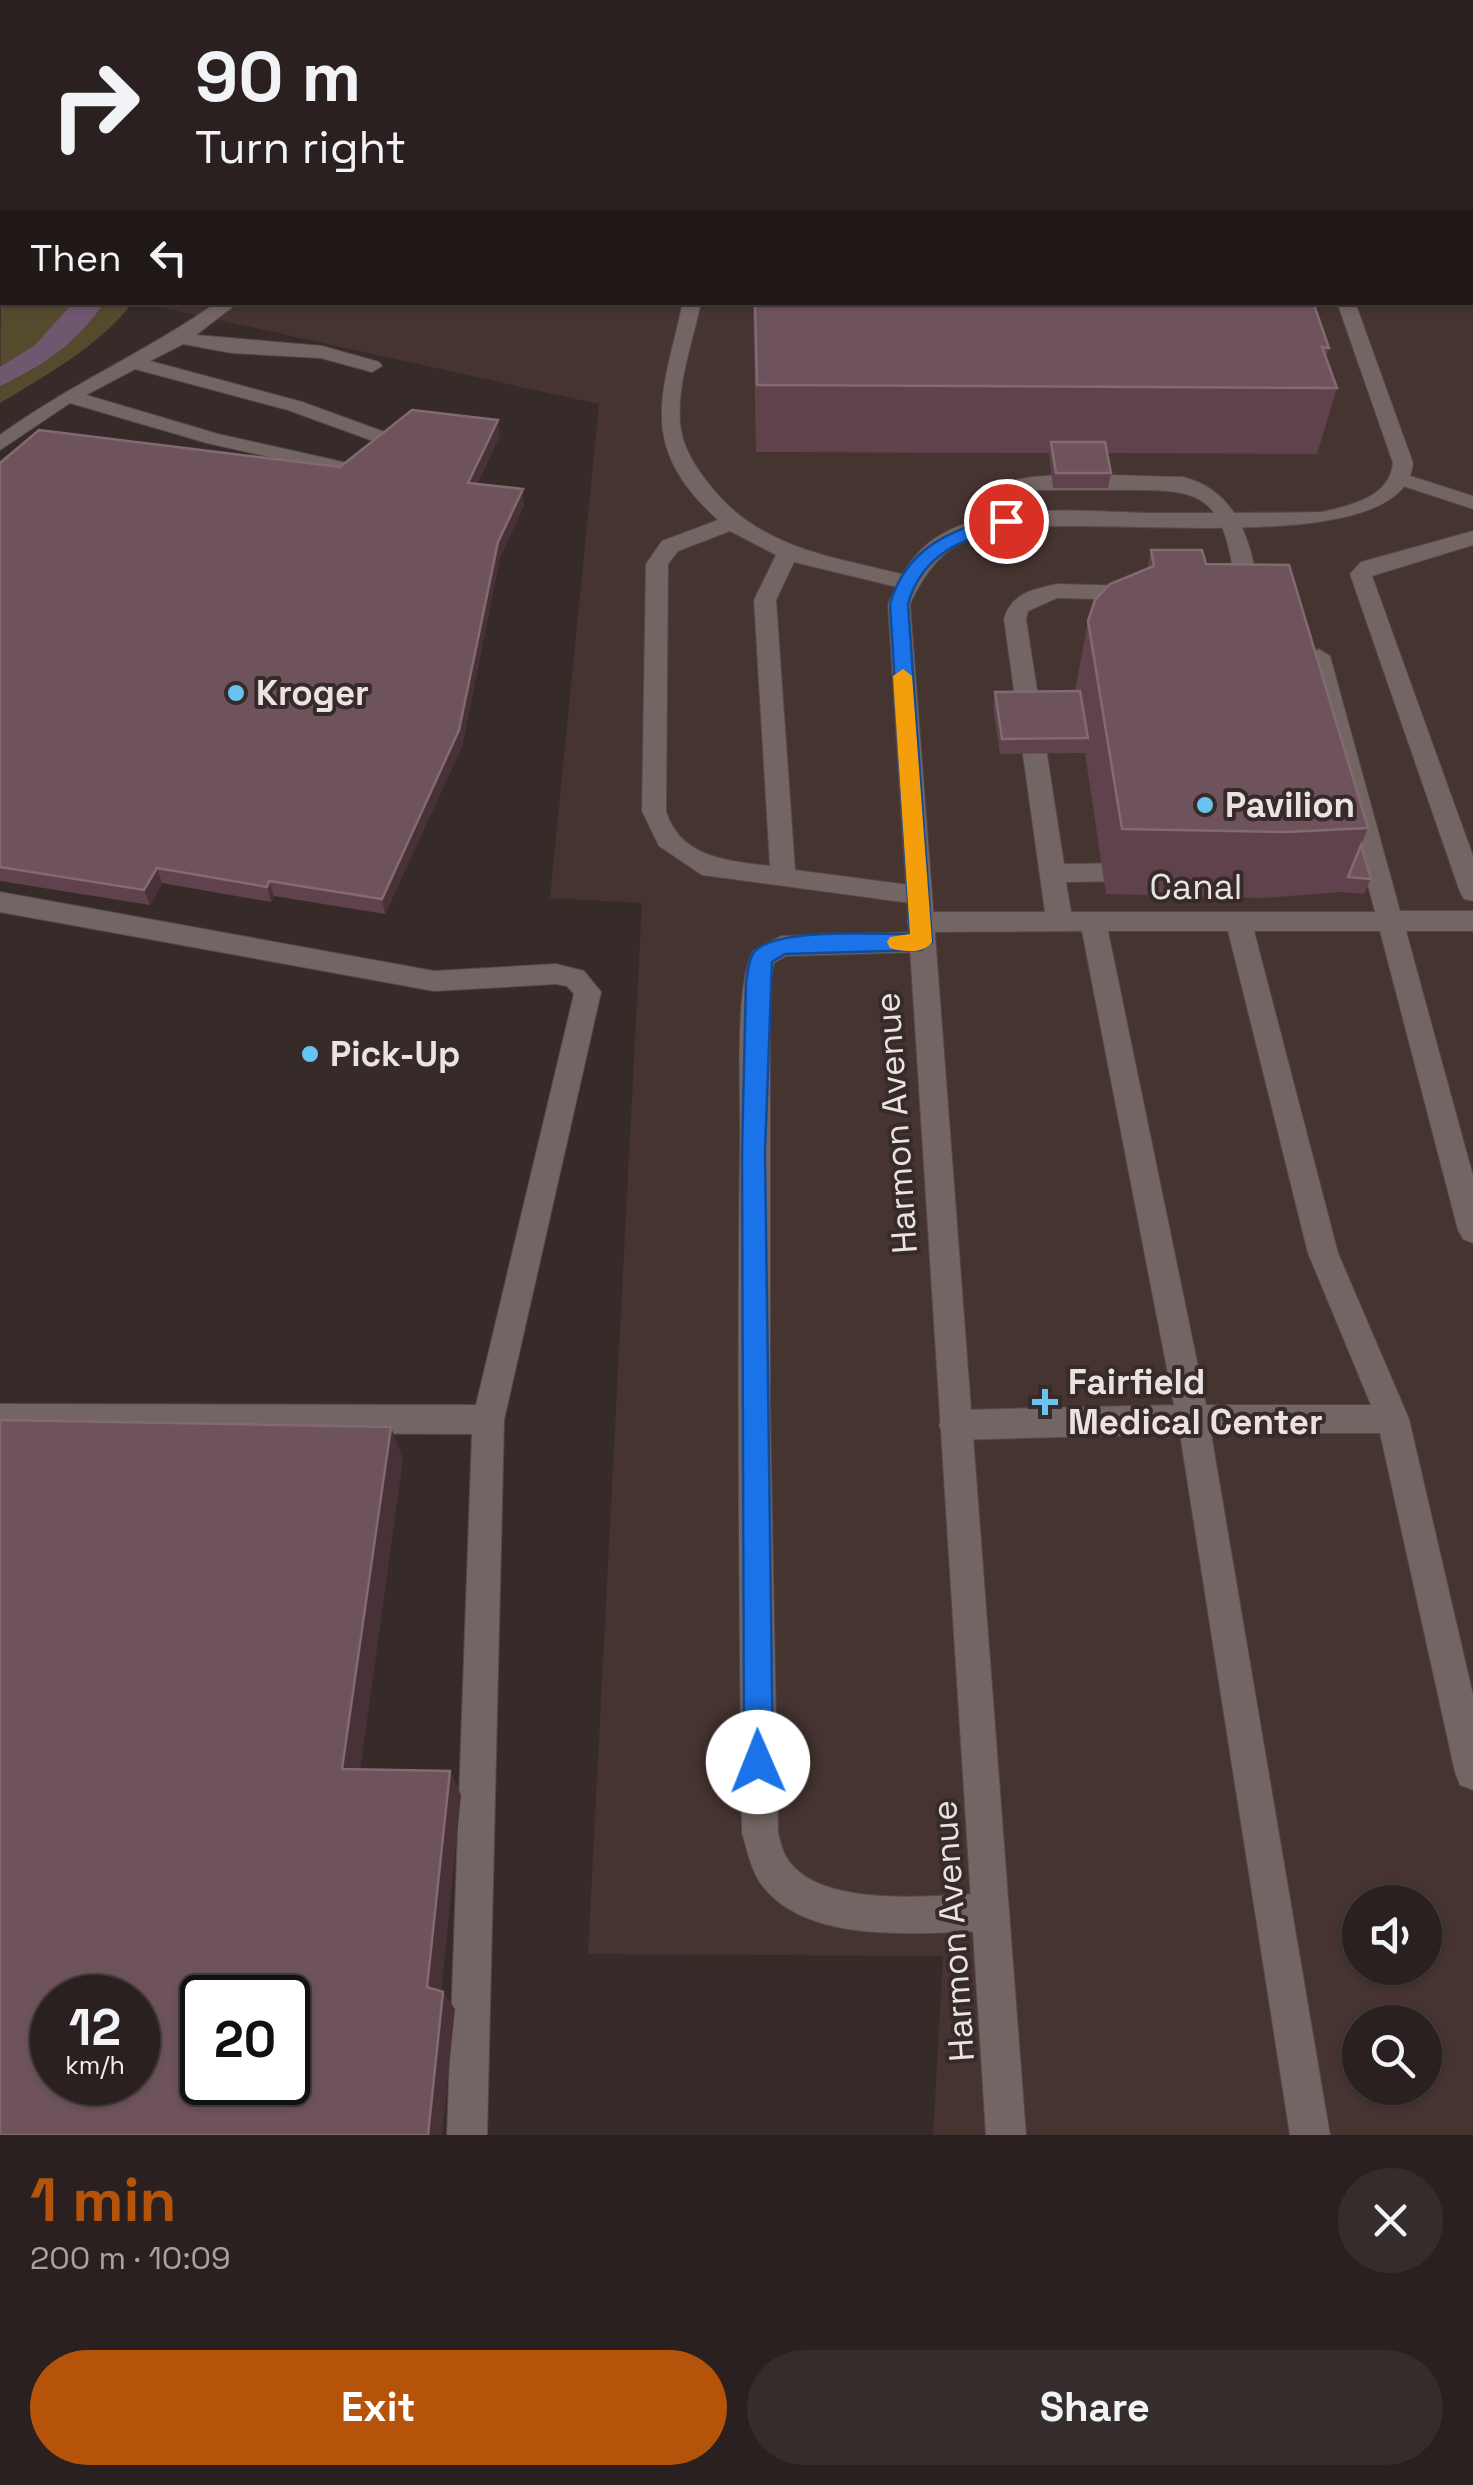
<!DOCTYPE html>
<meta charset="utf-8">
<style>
body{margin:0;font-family:"Space Grotesk",sans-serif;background:#352d2c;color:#f1f3f6;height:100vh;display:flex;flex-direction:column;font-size:38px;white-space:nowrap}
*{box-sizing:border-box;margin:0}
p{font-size:32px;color:#a5a3a4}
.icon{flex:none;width:55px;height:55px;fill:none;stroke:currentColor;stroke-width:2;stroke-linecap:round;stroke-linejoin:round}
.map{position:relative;height:2135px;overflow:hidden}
.drawer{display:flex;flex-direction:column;background:#29201f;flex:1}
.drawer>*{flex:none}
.banner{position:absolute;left:0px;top:0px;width:1475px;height:305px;box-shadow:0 2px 8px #0004,0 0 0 2px #453e3d;background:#29201f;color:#f1f3f6;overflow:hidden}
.buttons{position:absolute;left:1342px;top:1885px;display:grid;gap:20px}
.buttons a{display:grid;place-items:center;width:100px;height:100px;border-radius:50%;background:#29201f;box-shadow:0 2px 8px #0004,0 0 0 2px #453e3d;font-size:50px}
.speed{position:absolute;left:30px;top:1975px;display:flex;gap:20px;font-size:50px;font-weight:700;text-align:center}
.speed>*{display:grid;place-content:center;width:130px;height:130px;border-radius:50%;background:#29201f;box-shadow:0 2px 8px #0004,0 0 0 2px #453e3d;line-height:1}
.speed small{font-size:25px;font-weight:400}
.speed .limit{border:5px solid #111;border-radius:15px;background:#fff;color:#111}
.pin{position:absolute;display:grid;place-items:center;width:85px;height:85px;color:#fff;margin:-42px;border:5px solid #fff;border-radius:50%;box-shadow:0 2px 10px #0007}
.me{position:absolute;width:110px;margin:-55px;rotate:359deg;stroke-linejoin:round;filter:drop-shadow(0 0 8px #0008)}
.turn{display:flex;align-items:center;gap:35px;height:210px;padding:0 30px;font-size:45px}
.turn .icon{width:130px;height:130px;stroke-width:2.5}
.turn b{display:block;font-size:70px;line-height:85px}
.then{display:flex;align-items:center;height:95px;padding:0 30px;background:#0003;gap:20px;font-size:38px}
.round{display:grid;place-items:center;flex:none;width:105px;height:105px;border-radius:52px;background:#352d2c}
.summary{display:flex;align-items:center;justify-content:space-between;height:170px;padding:0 30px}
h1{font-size:60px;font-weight:700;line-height:75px;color:#b45309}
.button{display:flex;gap:20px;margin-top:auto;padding:20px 30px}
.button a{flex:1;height:115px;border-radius:60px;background:#b45309;color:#fff;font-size:40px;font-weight:700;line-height:115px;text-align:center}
.button a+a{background:#352d2c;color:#f1f3f6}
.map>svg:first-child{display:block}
.built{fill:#463431;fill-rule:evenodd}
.green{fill:#544b2f}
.water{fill:#6e576f}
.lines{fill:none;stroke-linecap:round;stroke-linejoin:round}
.service-casing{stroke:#534948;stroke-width:2}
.minor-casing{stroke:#534948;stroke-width:2}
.service{fill:#736563;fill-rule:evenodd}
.minor{fill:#736563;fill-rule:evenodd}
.wall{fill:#60424c}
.shaded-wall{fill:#493237}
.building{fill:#6e535c;stroke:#826a71;stroke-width:2.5;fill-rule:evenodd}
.route{fill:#1a73e8;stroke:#114b97;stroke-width:2.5}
.slow{fill:#f59e0b}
.poi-dot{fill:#69c3f1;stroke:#372b29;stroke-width:4}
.labels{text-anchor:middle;stroke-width:8;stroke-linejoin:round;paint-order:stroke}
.poi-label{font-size:35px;font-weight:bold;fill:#ebe3e2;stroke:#372b29;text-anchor:start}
.street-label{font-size:35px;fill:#ebe3e2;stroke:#372b29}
</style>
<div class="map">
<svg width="1473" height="2135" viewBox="0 0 1473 2135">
<rect width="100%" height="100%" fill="#372b29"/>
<path class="built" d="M 407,0 L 1473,0 L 1473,2135 L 933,2135 L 943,1956 L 588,1954 L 642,903 L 550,898 L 599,404 L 142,303 L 1472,302 L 1472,2 L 405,2 ZM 1360,1902 L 1425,1902 L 1425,1968 L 1360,1968 ZM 1360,2022 L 1425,2022 L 1425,2088 L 1360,2088 Z"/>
<path class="green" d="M 2,185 L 2,302 L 132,303 C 101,345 45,376 0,403 Z"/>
<path class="water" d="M 73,303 L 104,303 C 75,344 46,364 0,386 L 0,367 L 34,346 Z"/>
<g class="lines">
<g class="service-casing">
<g id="service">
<path d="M 217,302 L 239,302 L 196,335 L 322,346 L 379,362 L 382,366 L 372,372 L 321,358 L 232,353 L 183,344 L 150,361 L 302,402 L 401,438 L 401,446 L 387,446 L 288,410 L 135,369 L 86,395 L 218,434 L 365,467 L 368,471 L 358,477 L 207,443 L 70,403 L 0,450 L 0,435 C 70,384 147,352 217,302 Z"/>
<path d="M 683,302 L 701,302 C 693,342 677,382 680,423 C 682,446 695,467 709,484 C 760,551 837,557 913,577 L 916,582 L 905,589 L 794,562 L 776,600 L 795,870 L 917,886 L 926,888 L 930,895 L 926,902 L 917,904 L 702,875 L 659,846 L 642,811 L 646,564 L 662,541 L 718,520 C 636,445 662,397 683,302 ZM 730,531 L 776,555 L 754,600 L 770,866 C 729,861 680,858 666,811 L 668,564 L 678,551 Z"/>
<polygon points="1401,473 1473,496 1473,509 1394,483 1391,479"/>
<path d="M 1183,477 C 1231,489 1247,529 1256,574 L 1245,591 L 1225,597 L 1214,590 L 1234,574 C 1221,497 1203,489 1128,490 C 1094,490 1060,490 1025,490 L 1010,501 L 999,529 L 992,531 L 981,524 C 985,509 990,493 1004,484 C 1031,469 1146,477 1183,477 Z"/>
<polygon points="1473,531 1473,545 1372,576 1473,856 1473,901 1464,899 1460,892 1350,574 1361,562"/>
<path d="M 1057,584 L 1137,586 L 1148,593 L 1137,600 L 1057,598 L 1028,611 L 1026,619 L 1064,864 L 1138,863 L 1147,865 L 1151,872 L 1147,879 L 1138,881 L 1066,882 L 1071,912 L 1375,912 L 1308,656 L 1319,649 L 1330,656 L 1400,911 L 1473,911 L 1473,931 L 1406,931 L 1473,1176 L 1473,1243 L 1463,1239 L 1458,1230 L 1380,931 L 1254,931 L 1338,1253 L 1409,1419 L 1473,1695 L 1473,1790 L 1460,1785 L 1455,1772 L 1380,1433 L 1211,1433 L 1330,2135 L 1290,2135 L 1180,1434 L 955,1440 L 944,1435 L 939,1425 L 944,1415 L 955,1410 L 1174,1405 L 1082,931 L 920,932 L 911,929 L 907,922 L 911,915 L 920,912 L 1045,912 L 1004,619 C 1011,593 1034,589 1057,584 ZM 1108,931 L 1228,931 L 1308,1253 L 1371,1405 L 1206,1405 Z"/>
<polygon points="0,892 434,971 556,964 584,971 601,992 504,1420 487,2135 447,2135 472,1434 0,1432 0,1404 476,1405 574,994 567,986 556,984 434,991 0,912"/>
<path d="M 921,932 L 930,935 L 934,942 L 930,949 L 921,952 L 786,956 L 774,963 L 770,982 L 770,1407 L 778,1833 C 780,1840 782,1849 785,1855 C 815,1911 937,1895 990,1893 L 1003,1899 L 1009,1912 L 1003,1925 L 990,1931 C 922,1932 807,1947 761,1884 C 751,1870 747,1849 742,1833 C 739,1602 737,1371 740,1140 C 741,1096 734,986 753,951 L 781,936 Z"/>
</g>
</g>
<g class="minor-casing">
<g id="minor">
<rect x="1472" y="276" width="1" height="12"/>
<path d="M 1337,302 L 1355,302 L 1413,463 C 1405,570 1055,505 976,535 C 942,549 925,572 910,604 L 1026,2135 L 986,2135 L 888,604 C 899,580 909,558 930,542 C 987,499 1087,512 1153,513 C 1209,513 1265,513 1321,512 C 1350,506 1390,497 1393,463 Z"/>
</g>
</g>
<use href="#service" class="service"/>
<use href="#minor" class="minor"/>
</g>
<g class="wall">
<polygon points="891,0 1473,0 1473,244 1472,2 891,2"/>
<polygon points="753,302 1313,302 1329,348 1326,358 1337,388 1317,454 1107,453 1111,473 1108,488 1053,488 1049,453 756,452"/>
<polygon points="500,435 477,484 524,505 500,557 462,746 385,914 274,896 271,902 162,883 150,905 0,881 0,463 340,467"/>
<polygon points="1151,550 1206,564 1368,828 1361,845 1371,879 1364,894 1342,892 1263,898 1106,894 1085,753 1000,754 993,707 995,692 1075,691 1088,621 1147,570"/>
</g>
<g class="shaded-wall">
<polygon points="498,420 500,435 470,498 468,483"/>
<polygon points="523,489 524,505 500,557 462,746 385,914 382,899 498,542"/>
<polygon points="157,868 162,883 150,905 144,890"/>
<polygon points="269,881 274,896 271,902 267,887"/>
<polygon points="391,1427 403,1460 357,1793 342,1769"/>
<polygon points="450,1771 461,1795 440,2004 427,1987"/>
<polygon points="443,1992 455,2009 442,2135 428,2135"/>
</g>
<g class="building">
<polygon points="929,0 1473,0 1473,30 1472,2 935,2"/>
<polygon points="1472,91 1473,93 1472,179"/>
<polygon points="755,302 1313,302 1329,348 1322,347 1337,388 757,385"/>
<polygon points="412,410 498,420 468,483 523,489 498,542 459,730 382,899 269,881 267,887 157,868 144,890 0,867 0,463 39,430 340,467"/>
<polygon points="1051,442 1105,442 1111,473 1056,473"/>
<polygon points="1151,550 1202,550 1206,564 1289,565 1368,828 1286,832 1122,829 1088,621 1095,600 1110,584 1154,566"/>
<polygon points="1080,691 1088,738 1002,739 995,692"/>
<polygon points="1361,845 1371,879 1348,877"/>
<path d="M 0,1420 L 391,1427 L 342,1769 L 450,1771 L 427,1987 L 443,1992 L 428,2135 L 0,2135 ZM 52,1998 L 138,1998 L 138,2082 L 52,2082 ZM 202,1998 L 288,1998 L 288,2082 L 202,2082 Z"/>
</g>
<path class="route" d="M 1006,515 L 1012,517 L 1012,525 C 964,538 922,553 908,604 L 932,942 L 921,950 L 785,954 L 772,962 L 765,1152 L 773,1762 L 769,1772 L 758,1776 L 748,1772 L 744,1762 L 742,1152 L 746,982 C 748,973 748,958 755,951 C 779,927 875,935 910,934 L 890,604 C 906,547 952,529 1006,515 Z"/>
<path class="slow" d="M 903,669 L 912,676 L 932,942 C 925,954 902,952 890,948 L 887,942 L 890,937 L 910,934 L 893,676 Z"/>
<g class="poi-dot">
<circle cx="236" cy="693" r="10"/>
<circle cx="1205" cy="805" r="10"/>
<circle cx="310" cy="1054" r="10"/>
<path d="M1040 1387h10v10h10v10h-10v10h-10v-10h-10v-10h10z"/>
</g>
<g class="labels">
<g class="poi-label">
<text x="256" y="705">Kroger</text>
<text x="1225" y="817">Pavilion</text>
<text x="330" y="1066">Pick-Up</text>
<text x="1068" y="1394">Fairfield<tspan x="1068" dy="40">Medical Center</tspan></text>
</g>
<g class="street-label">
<text x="1196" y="899">Canal</text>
<text transform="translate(896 1123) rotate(-94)" y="12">Harmon Avenue</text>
<text transform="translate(953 1931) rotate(-94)" y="12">Harmon Avenue</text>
</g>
</g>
</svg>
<div class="buttons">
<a><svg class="icon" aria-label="sound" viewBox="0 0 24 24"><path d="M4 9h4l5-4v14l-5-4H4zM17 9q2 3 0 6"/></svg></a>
<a><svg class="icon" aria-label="search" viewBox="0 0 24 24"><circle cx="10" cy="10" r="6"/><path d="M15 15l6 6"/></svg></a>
</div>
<div class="speed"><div>12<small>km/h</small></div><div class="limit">20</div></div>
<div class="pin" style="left:1006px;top:521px;background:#d93025"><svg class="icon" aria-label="arrive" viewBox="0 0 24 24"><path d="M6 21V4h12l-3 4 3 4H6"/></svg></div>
<svg class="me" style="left:758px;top:1762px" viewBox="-20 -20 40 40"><circle r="19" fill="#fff"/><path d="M0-13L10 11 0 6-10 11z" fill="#1a73e8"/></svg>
<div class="banner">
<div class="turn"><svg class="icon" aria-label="right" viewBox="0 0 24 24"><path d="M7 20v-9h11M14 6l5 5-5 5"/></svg><div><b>90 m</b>Turn right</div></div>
<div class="then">Then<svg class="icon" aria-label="left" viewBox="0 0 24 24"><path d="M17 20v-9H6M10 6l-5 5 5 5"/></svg></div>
</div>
</div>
<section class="drawer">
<div class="summary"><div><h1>1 min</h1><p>200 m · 10:09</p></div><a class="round"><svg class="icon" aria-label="close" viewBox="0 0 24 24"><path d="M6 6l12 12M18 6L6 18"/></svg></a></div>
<div class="button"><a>Exit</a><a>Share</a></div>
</section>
